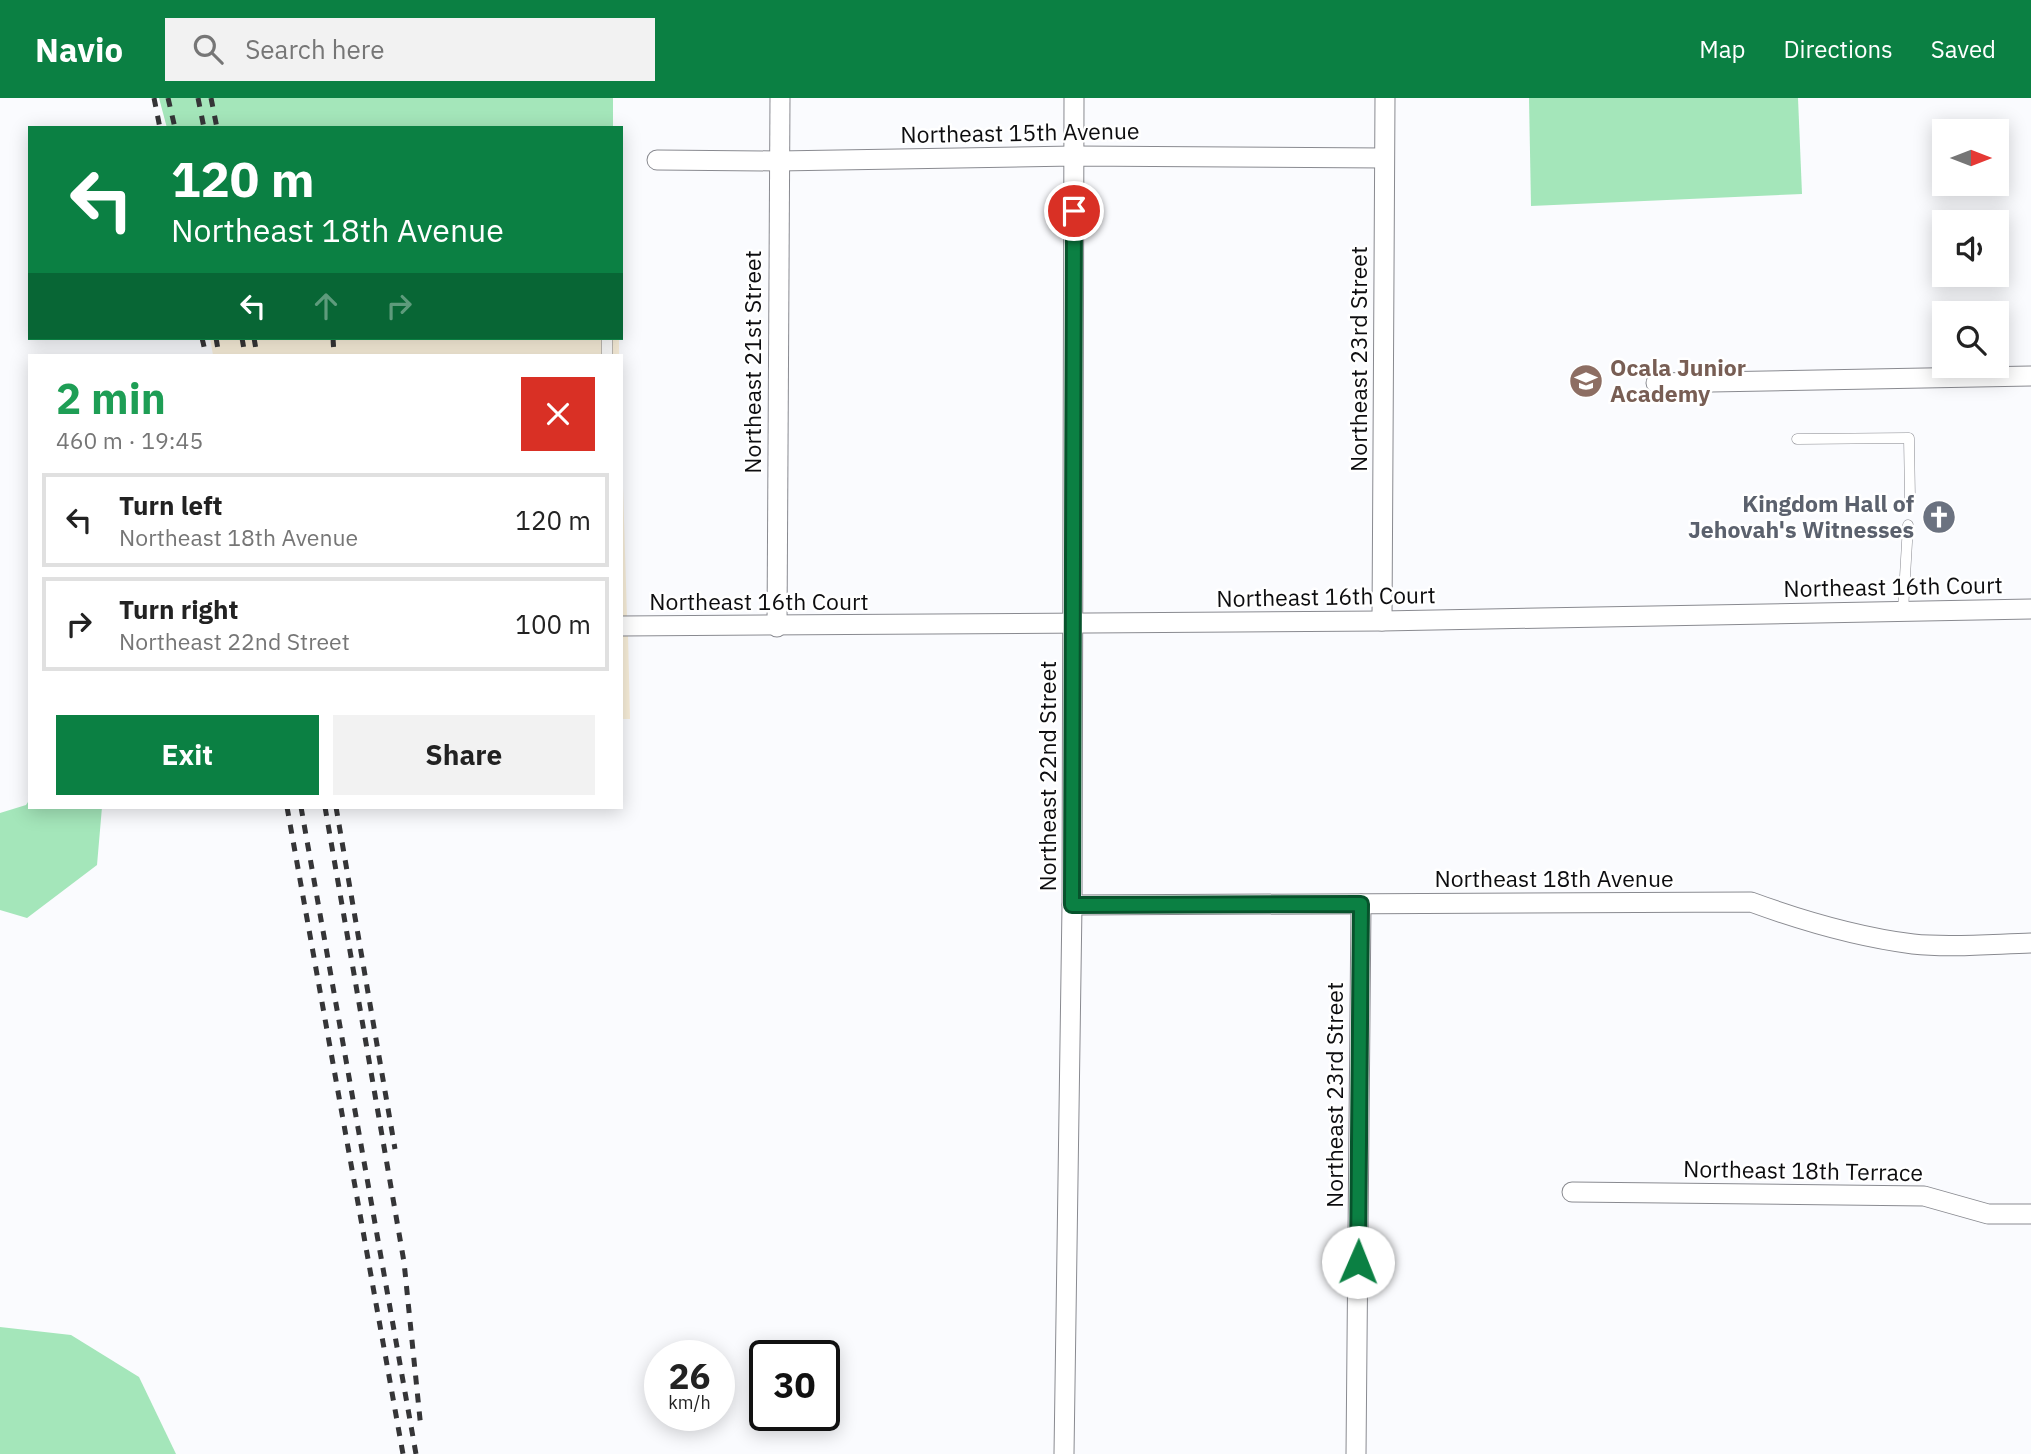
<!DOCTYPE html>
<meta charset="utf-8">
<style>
body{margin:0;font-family:"IBM Plex Sans",sans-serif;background:#f2f2f2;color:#222;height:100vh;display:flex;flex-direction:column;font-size:26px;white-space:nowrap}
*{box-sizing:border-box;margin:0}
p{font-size:23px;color:#767676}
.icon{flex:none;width:38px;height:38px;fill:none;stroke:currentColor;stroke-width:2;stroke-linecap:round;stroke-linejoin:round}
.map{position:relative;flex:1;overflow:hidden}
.details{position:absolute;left:28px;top:256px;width:595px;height:455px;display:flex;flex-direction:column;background:#fff;border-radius:0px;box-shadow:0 4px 18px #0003}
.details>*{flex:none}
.banner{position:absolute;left:28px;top:28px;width:595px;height:214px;border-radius:0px;box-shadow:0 4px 18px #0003;background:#0b8043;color:#fff;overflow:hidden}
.needle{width:46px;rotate:90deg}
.fabs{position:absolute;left:1932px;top:21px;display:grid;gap:14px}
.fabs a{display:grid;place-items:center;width:77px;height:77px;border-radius:0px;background:#fff;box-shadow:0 4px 18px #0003;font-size:35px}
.speed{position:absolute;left:644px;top:1242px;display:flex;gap:14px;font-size:35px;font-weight:700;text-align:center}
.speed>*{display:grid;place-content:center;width:91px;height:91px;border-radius:50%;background:#fff;box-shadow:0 4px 18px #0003;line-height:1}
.speed small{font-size:18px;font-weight:400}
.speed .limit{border:4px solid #111;border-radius:10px;background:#fff;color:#111}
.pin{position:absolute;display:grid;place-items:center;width:60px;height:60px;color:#fff;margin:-30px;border:4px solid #fff;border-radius:50%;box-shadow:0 2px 7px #0007}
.me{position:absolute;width:77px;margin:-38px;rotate:1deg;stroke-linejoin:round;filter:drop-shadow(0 0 5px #0008)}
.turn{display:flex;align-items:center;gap:24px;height:147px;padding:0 28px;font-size:32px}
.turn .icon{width:91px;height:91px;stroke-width:2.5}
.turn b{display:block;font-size:49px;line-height:60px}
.lanes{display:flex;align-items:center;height:66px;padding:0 28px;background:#0003;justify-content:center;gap:35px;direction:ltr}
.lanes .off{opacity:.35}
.round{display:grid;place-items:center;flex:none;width:74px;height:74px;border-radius:0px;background:#f2f2f2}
.summary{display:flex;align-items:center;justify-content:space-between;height:119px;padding:0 28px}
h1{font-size:42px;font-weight:700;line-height:52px;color:#1e9e55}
.cta{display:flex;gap:14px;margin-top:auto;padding:14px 28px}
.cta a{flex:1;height:80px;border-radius:0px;background:#0b8043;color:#fff;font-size:28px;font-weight:700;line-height:80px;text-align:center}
.cta a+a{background:#f2f2f2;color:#222}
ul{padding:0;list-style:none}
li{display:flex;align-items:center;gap:21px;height:94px;margin:0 14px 10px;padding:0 14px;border:4px solid #e0e0e0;border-radius:0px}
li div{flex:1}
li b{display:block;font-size:26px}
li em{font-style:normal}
header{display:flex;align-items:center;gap:42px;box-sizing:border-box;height:98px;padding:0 35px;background:#0b8043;color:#fff}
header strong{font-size:33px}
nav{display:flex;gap:38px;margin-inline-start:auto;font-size:24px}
.search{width:490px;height:63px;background:#f2f2f2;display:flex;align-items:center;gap:18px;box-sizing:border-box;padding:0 24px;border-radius:0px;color:#767676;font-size:26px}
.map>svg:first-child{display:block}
.industrial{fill:#faf0db}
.green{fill:#a4e6ba}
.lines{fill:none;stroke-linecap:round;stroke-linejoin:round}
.service-casing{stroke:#898a90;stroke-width:11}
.minor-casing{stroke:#898a90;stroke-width:21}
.service{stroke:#fff;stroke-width:10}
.minor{stroke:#fff;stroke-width:19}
.rail{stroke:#353537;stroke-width:5;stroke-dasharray:9 9;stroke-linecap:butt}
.route-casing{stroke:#07532c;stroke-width:18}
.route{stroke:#0b8043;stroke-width:12}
.labels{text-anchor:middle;stroke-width:5;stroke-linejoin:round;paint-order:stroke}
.street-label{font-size:23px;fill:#0d0d0f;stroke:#fff}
.education-label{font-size:23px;font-weight:bold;fill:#785e54;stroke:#fff;text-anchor:start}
.worship-label{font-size:23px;font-weight:bold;fill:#5b616d;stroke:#fff;text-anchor:end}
</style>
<header>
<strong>Navio</strong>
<div class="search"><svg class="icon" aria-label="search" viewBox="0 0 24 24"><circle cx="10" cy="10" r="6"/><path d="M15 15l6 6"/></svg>Search here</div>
<nav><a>Map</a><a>Directions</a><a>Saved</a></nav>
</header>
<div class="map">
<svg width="2031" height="1356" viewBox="0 0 2031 1356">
<rect width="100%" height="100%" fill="#fafbfe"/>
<g class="industrial">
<polygon points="210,240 619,240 619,257 213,257"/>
<polygon points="621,324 627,519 621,519"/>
<polygon points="621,538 628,538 630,621 621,621"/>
</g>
<g class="green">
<polygon points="159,0 613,0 613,30 167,30"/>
<polygon points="1529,0 1798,0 1802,96 1531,108"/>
<polygon points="30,701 30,709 102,709 97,767 27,820 0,812 0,715 26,707"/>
<polygon points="0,1229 71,1237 139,1279 176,1356 0,1356"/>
</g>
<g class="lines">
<g class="service-casing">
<g id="service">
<polyline points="607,240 607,257"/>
<polyline points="1797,341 1909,340 1910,401"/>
<polyline points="1903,513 1908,427"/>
</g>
</g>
<g class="minor-casing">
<g id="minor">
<polyline points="657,62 778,63 1074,58 1384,60"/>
<polyline points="1656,285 2031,278"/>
<polyline points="1382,523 1385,0"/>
<polyline points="621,528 1382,523 2031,511"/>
<polyline points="777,529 780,0"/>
<path d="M 1072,807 L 1751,804 C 1803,823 1858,839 1913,846 C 1949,850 1994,846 2031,845"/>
<polyline points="1572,1094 1924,1098 1988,1116 2031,1116"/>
<polyline points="1064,1356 1072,807 1074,0"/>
<polyline points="1356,1356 1361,806"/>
</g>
</g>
<use href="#service" class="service"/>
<use href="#minor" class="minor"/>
<g class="rail">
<polyline points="154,0 160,30"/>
<polyline points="168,0 175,30"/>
<polyline points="198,0 204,30"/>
<polyline points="211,0 217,30"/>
<polyline points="202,240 206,257"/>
<polyline points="216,240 219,257"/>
<polyline points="242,240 245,257"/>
<polyline points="254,240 257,257"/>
<polyline points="333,240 334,257"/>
<polyline points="287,709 403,1356"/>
<polyline points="301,709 416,1356"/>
<polyline points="325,709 404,1164 421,1331"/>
<polyline points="336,709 395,1051"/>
</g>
</g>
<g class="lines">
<g class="route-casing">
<polyline id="route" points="1074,113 1072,807 1361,806 1358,1164"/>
</g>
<use href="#route" class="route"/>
</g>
<defs>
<g id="school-disc" transform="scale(1.75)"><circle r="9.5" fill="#8d6e63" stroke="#fff"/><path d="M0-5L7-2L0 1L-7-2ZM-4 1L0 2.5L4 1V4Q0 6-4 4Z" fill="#fff"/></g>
<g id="church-disc" transform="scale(1.75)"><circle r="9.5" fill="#6b7280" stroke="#fff"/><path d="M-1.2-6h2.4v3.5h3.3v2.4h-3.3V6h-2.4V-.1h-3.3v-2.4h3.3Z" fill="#fff"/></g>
</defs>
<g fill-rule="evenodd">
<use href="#school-disc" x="1586" y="283"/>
<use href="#church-disc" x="1939" y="419"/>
</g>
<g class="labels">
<g class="street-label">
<text transform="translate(1020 35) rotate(-1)" y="8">Northeast 15th Avenue</text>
<text transform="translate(1359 261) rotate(-90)" y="8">Northeast 23rd Street</text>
<text transform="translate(753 264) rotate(-90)" y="8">Northeast 21st Street</text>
<text transform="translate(1893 489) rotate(-1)" y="8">Northeast 16th Court</text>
<text transform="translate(1326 499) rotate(-1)" y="8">Northeast 16th Court</text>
<text x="759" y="512">Northeast 16th Court</text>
<text transform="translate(1048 678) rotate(-90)" y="8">Northeast 22nd Street</text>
<text x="1554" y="789">Northeast 18th Avenue</text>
<text transform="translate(1335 997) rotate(-90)" y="8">Northeast 23rd Street</text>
<text transform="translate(1803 1073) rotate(1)" y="8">Northeast 18th Terrace</text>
</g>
<g class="education-label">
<text x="1610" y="278">Ocala Junior<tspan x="1610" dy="26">Academy</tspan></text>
</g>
<g class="worship-label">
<text x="1914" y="414">Kingdom Hall of<tspan x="1914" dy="26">Jehovah's Witnesses</tspan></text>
</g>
</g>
</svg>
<div class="fabs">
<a><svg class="needle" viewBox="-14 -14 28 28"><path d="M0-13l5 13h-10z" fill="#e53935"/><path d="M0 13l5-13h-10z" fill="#767676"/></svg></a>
<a><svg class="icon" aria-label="sound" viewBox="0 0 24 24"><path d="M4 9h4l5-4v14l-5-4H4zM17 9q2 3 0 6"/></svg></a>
<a><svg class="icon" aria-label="search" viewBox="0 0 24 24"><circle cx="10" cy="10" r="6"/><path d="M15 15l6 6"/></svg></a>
</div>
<div class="speed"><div>26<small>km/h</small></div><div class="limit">30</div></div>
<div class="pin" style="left:1074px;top:113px;background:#d93025"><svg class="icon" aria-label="arrive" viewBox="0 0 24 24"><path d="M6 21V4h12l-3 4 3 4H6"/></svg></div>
<svg class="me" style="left:1358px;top:1164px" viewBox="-20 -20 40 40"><circle r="19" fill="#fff"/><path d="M0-13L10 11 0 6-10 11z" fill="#0b8043"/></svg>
<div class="banner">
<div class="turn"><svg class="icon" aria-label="left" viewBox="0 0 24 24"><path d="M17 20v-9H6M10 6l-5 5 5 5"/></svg><div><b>120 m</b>Northeast 18th Avenue</div></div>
<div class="lanes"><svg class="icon" aria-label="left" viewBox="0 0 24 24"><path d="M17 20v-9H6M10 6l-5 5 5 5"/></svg><svg class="icon off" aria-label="ahead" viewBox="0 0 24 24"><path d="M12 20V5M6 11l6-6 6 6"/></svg><svg class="icon off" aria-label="right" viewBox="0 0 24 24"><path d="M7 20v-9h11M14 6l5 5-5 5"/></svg></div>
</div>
<section class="details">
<div class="summary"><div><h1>2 min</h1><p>460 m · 19:45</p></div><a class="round" style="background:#d93025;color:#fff"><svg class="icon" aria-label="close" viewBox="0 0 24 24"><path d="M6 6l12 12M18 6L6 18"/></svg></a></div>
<ul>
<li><svg class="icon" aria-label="left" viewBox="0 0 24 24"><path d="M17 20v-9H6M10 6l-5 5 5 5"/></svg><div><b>Turn left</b><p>Northeast 18th Avenue</p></div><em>120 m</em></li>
<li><svg class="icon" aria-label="right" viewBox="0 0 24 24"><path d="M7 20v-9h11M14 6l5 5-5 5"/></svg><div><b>Turn right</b><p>Northeast 22nd Street</p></div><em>100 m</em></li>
</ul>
<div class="cta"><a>Exit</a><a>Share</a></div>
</section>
</div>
